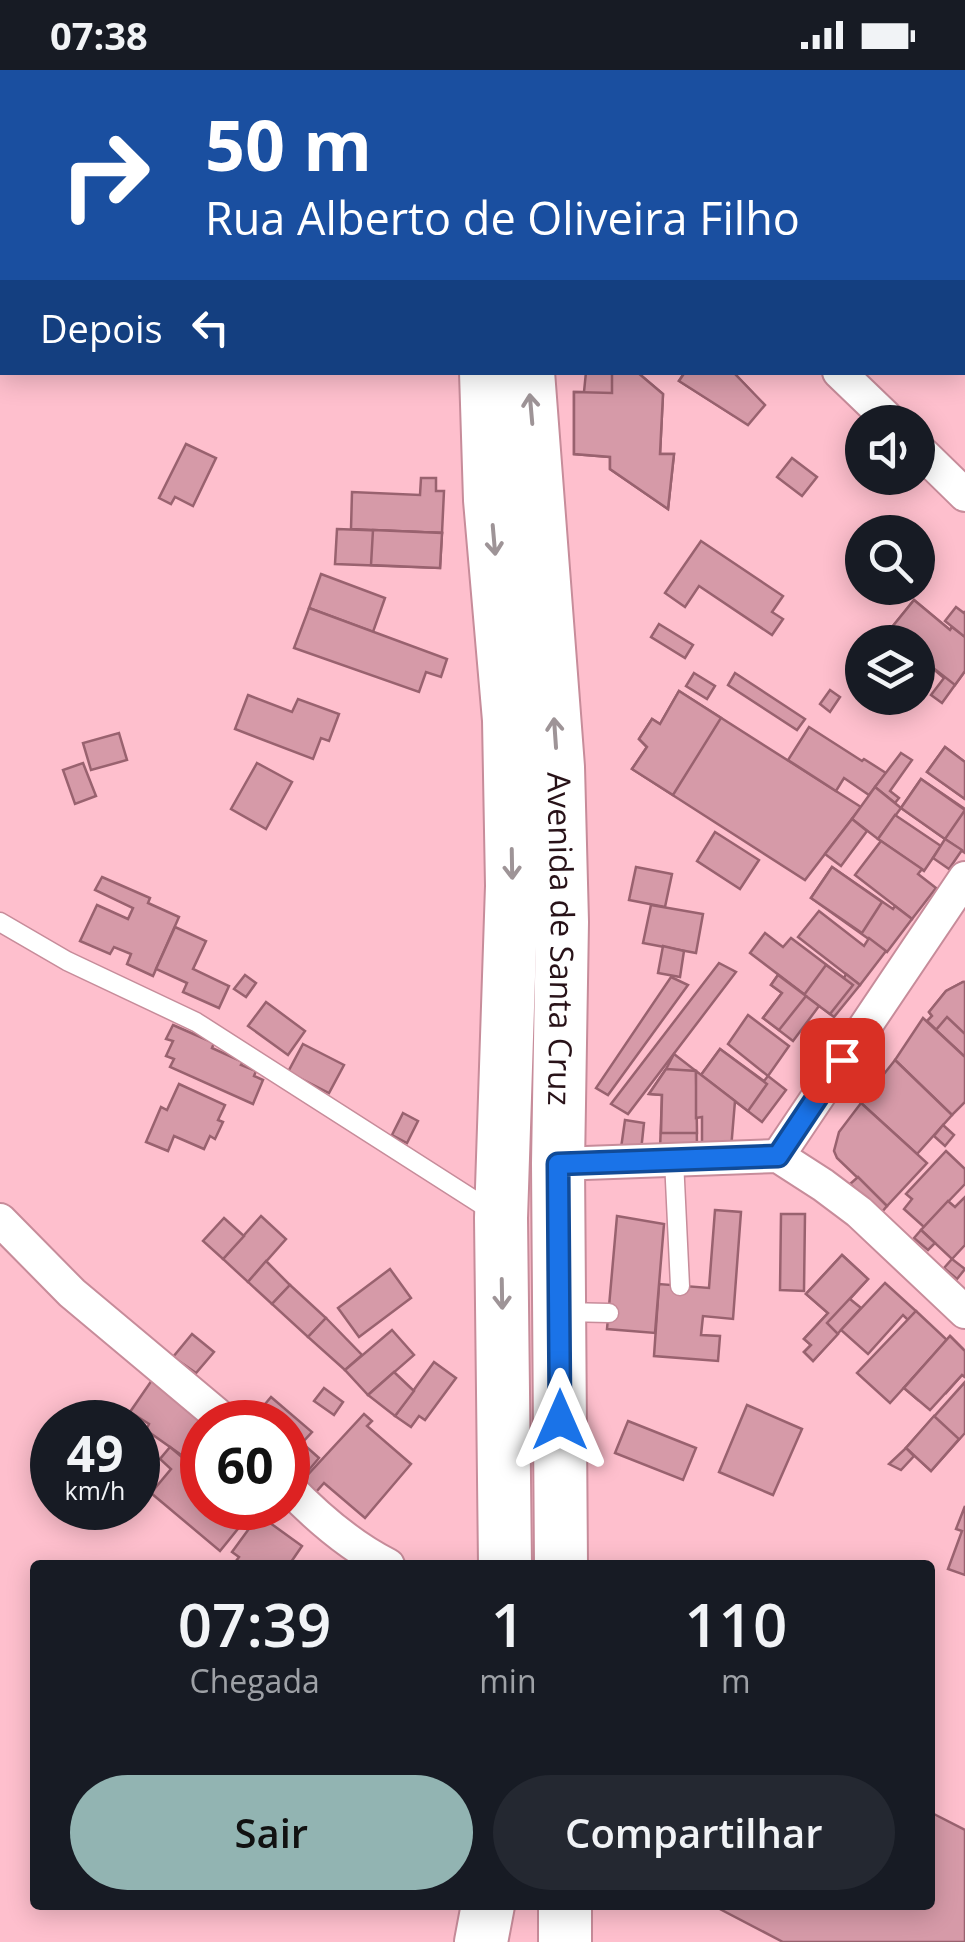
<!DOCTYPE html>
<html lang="pt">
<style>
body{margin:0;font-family:"Open Sans",sans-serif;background:#242831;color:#f1f3f6;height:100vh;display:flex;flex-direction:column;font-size:38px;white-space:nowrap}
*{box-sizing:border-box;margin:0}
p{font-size:32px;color:#9ea1a6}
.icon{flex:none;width:55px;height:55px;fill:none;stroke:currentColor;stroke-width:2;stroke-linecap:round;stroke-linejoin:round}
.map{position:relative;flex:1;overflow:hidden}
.sheet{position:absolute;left:30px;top:1490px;width:905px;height:350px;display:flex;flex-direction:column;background:#171b24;border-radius:10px;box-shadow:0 5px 25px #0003}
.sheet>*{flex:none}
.banner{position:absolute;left:0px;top:0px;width:965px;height:305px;box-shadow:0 5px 25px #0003;background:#1a4fa0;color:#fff;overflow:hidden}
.buttons{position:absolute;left:845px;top:335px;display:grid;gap:20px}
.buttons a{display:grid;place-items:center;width:90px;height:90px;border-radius:50%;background:#171b24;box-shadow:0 5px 25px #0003;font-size:50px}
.speed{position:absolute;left:30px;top:1330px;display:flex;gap:20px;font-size:50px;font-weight:700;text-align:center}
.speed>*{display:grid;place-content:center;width:130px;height:130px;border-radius:50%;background:#171b24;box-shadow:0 5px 25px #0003;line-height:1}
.speed small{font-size:25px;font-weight:400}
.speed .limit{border:15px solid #d22;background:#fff;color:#111}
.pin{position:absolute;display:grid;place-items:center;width:85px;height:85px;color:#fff;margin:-42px;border-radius:20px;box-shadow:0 5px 15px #0006}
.me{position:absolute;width:110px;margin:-55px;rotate:0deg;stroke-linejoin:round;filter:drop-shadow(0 0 8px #0008)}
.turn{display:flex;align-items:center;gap:35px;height:210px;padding:0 40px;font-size:45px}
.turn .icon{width:130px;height:130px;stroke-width:2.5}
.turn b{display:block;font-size:70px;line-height:85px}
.then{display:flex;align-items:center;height:95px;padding:0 40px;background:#0003;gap:20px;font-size:38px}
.eta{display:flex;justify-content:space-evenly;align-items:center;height:170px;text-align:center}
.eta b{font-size:60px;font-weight:600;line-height:70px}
.cta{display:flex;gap:20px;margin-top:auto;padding:20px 40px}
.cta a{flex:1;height:115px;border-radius:60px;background:#92b4b2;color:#111;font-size:40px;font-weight:600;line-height:115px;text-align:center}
.cta a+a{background:#242831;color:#f1f3f6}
.status{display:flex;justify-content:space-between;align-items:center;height:70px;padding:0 50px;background:#171b24;direction:ltr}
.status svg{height:28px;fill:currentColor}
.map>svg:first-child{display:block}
.building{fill:#d69aa8;stroke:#99626f;stroke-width:2.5}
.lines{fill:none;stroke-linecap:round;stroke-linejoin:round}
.service-casing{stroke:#c78c9a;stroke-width:21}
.minor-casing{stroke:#c78c9a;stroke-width:36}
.primary-casing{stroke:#c78c9a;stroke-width:56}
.service{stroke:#fff;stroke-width:18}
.minor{stroke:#fff;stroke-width:32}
.primary{stroke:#fff;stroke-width:52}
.oneway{stroke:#9e9497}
.route-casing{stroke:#114b97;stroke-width:25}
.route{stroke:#1a73e8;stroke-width:18}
.labels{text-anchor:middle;stroke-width:8;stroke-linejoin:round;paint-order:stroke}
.street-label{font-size:32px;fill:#281218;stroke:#fdf0f2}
</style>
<div class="status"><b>07:38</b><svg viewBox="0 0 49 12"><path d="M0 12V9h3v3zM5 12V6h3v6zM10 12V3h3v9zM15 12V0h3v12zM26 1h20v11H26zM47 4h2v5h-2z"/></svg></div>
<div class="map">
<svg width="965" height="1872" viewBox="0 0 965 1872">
<rect width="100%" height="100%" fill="#febfcd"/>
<g class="building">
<polygon points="221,0 301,0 305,2 219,2"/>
<polygon points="586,302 637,302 663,324 660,384 674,384 668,439 610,399 610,387 574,384 574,322 584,322"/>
<polygon points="612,302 637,302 663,324 660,384 674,384 668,439 610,399 610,387 574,384 574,322 612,323"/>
<polygon points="685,302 733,302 752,322 733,345 679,311"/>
<polygon points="685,302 733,302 765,335 748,355 679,311"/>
<polygon points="186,374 216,388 193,436 175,427 171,434 159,428"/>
<polygon points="792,388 817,407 802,426 777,407"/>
<polygon points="421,408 436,408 436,421 444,421 442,463 351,459 352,422 420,425"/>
<polygon points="337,459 442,463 440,498 335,494"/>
<polygon points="373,460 442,463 440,498 371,495"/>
<polygon points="701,471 783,526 772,542 783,549 772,565 699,516 685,537 665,523"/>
<polygon points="321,504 385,528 373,562 309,538"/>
<polygon points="914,530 950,560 952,557 965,567 965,601 942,633 931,625 944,608 918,586 918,572 901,572 888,562"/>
<polygon points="914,530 950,560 952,557 965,567 965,601 955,615 918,586 918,572 901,572 888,562"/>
<polygon points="956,537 964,543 965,541 965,567 945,551"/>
<polygon points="309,538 447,589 441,607 426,602 419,622 294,578"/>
<polygon points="659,554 693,575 685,588 651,567"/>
<polygon points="694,603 715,616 707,629 686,616"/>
<polygon points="735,603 805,649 797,660 728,615"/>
<polygon points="830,620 840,627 830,642 820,634"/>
<polygon points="679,621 861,737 805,810 632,699 647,677 639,669 652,649 660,654"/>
<polygon points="679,621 721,648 673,725 632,699 647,677 639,669 652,649 660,654"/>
<polygon points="248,625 292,642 298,629 339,644 329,671 321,668 313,689 235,659"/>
<polygon points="809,657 862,691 864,689 886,703 869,725 844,708 836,721 788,690"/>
<polygon points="119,663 127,690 91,700 83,673"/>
<polygon points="945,677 965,692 965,729 927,702"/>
<polygon points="945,677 965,692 965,729 927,702"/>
<polygon points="901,683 912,690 890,721 899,728 895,733 875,717"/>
<polygon points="83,693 96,726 75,734 63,700"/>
<polygon points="257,693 292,712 266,759 231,739"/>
<polygon points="921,709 965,739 965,783 901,738"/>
<polygon points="921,709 965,740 945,769 901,738"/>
<polygon points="875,717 901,738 878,769 852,749"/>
<polygon points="895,745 941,776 924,801 878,769"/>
<polygon points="852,749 867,761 841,796 825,784"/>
<polygon points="715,762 759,790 740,819 697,791"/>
<polygon points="945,769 962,780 949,799 933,788"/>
<polygon points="881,771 922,799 918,804 936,818 912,849 855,805"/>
<polygon points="636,797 672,804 665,837 629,830"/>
<polygon points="832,797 893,839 895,836 912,849 887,882 811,828"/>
<polygon points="832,797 882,832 862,863 811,828"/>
<polygon points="102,807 150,828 148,833 179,847 153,906 127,894 131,884 114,877 110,884 80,871 97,835 128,849 133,838 95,820"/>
<polygon points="651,835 703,844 696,883 643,873"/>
<polygon points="819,841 864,876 869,868 886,881 860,915 798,867"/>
<polygon points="175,857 206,871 193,899 229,916 219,938 183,922 187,913 156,899"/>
<polygon points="765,863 783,877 791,868 844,908 846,904 860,915 834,947 750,883"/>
<polygon points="663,876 684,881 680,907 658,903"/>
<polygon points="719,893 736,902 628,1044 611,1034"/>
<polygon points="826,895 853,915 830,944 804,925"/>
<polygon points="245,905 256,913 246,927 234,919"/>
<polygon points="778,905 819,936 793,971 763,948 782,923 771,915"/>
<polygon points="778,905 806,926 779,960 763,948 782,923 771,915"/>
<polygon points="671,907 688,915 608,1025 596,1018"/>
<polygon points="963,912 965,912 965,987 927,951 932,946 929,942 946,921"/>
<polygon points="963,912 965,912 965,987 927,951 932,946 929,942 946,921"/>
<polygon points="266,932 305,961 288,985 248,956"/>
<polygon points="748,945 789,976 768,1006 728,974"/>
<polygon points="947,947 965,964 965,987 936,960"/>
<polygon points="923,948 965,987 965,1032 952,1045 895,990"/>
<polygon points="173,955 214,973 212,978 243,992 241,995 256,1001 254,1006 263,1010 253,1034 170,997 174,989 166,986 173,971 166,969"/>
<polygon points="303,974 344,995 329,1023 288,1002"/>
<polygon points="720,979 764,1011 768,1006 786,1020 762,1052 701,1005"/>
<polygon points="720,979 767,1014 748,1041 701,1005"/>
<polygon points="674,984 696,1001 697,1078 660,1080 662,1025 649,1024 666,999"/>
<polygon points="895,990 952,1045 917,1084 861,1033"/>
<polygon points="666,999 696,1001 697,1063 661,1063 662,1025 649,1024"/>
<polygon points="696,1001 735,1031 731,1079 702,1079 702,1047 696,1048"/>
<polygon points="179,1014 225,1035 218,1050 223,1052 215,1069 210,1066 204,1079 174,1066 168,1081 146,1072 161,1037 167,1040"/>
<polygon points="861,1033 927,1093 887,1136 837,1088 834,1081 839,1062"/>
<polygon points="403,1043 418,1051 407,1073 392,1065"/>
<polygon points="625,1050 644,1053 641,1081 621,1078"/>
<polygon points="943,1055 954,1065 945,1076 934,1066"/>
<polygon points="946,1081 965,1099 965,1114 924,1157 904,1139 912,1129 906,1124"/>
<polygon points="858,1107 887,1136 881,1143 850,1114"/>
<polygon points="965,1127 965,1175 952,1189 921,1160 948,1131 955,1137"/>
<polygon points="715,1140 741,1142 733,1249 703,1246 701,1265 720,1266 718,1291 654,1286 659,1214 709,1218"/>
<polygon points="781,1144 805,1144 804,1221 780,1220"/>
<polygon points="261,1146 286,1169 248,1212 223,1189"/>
<polygon points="617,1146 664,1154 655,1263 607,1259"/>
<polygon points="224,1148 244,1166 223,1189 203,1171"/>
<polygon points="921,1160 935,1173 928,1180 914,1168"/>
<polygon points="842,1185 868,1209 850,1229 861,1238 813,1291 804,1282 811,1275 804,1269 828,1243 806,1224"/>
<polygon points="842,1185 868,1209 827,1253 838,1264 813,1291 804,1282 811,1275 804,1269 828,1243 806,1224"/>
<polygon points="952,1189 965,1199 957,1209 944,1198"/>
<polygon points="266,1191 290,1215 272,1234 248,1212"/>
<polygon points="390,1199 411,1228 359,1267 338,1238"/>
<polygon points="885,1213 916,1241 908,1250 903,1245 868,1284 841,1260"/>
<polygon points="290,1215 326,1248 308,1267 272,1234"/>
<polygon points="916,1241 947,1270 890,1333 857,1303"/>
<polygon points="326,1248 362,1285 345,1300 308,1267"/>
<polygon points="392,1260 414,1285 368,1325 345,1300"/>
<polygon points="192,1264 214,1282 196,1303 173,1287"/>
<polygon points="950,1266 965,1281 965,1307 962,1305 946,1323 933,1312 918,1330 904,1318"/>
<polygon points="950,1266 965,1281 965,1307 962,1305 930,1340 904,1318"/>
<polygon points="434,1292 456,1308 425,1350 419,1346 411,1357 395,1346"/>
<polygon points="394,1302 414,1321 395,1346 368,1325"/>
<polygon points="152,1310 202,1352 202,1365 187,1389 146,1360 149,1354 130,1342"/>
<polygon points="965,1312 965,1363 931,1401 906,1378"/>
<polygon points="324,1318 343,1332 334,1345 314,1331"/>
<polygon points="271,1327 312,1362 302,1373 319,1388 297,1414 288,1406 288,1352 250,1352"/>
<polygon points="747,1335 802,1359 773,1425 719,1402"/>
<polygon points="364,1344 372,1351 367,1356 411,1394 365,1448 324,1413 316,1422 303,1410"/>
<polygon points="934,1346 959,1369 931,1401 906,1378"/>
<polygon points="628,1351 696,1378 683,1410 615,1383"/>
<polygon points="138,1376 153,1391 138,1407"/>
<polygon points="170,1377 202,1404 202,1412 199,1416 202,1418 202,1438 254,1439 220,1481 151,1423 171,1399 160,1389"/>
<polygon points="906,1378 914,1386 901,1400 889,1394"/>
<polygon points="965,1436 965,1505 948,1499 962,1461 956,1459"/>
<polygon points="259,1445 302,1476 289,1495 233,1495 239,1487 232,1482"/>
<polygon points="930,1742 965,1760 965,1872 783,1872 716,1837 717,1835 930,1835"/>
</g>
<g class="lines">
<g class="service-casing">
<g id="service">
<polyline points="960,0 965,5"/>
<polyline points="0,852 67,891 196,952 493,1142"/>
<polyline points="674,1090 680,1216"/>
<polyline points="564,1242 609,1243"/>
</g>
</g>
<g class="minor-casing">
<g id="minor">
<polyline points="839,302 891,352"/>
<polyline points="918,379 965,425"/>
<polyline points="778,1086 965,808"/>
<polyline points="558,1094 778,1086 823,1115 859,1142 965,1242"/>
<polyline points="0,1150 72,1223 226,1352"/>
<path d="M 288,1417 C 317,1447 350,1476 388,1495"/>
</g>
</g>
<g class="primary-casing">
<g id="primary">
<polyline points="499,2 499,0"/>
<polyline points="554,2 555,0"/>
<polyline points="486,302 490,430 509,650 512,816 501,1148 505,1495"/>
<path id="s1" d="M 528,302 L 558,697 L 562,852 L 558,1094 L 561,1495"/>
<polyline points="481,1872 488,1835"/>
<polyline points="565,1872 565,1835"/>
</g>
</g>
<use href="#service" class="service"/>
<use href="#minor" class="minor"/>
<use href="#primary" class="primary"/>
</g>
<defs><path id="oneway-shaft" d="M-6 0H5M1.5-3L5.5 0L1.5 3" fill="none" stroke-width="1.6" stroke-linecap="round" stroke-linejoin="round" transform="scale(2.5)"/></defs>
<g class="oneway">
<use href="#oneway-shaft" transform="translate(531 339) rotate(-95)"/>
<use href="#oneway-shaft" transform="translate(494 470) rotate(85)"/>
<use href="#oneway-shaft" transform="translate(555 663) rotate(-94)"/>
<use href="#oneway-shaft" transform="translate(512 794) rotate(89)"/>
<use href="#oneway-shaft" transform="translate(502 1224) rotate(89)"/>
</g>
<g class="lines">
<g class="route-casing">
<polyline id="route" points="560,1350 558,1094 778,1086 842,990"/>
</g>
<use href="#route" class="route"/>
</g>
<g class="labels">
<g class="street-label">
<text dy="11" stroke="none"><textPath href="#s1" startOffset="568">Avenida de Santa Cruz</textPath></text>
</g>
</g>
</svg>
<div class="buttons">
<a><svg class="icon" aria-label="sound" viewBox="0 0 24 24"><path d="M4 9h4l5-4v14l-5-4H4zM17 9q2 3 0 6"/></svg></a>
<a><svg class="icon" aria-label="search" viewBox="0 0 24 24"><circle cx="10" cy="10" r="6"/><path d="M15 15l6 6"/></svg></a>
<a><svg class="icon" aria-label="layers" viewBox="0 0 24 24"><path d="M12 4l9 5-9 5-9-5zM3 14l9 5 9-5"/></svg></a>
</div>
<div class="speed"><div>49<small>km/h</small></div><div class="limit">60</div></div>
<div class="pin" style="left:842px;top:990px;background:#d93025"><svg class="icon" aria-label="arrive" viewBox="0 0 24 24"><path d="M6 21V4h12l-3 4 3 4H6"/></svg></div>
<svg class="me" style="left:560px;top:1350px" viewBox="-20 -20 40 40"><path d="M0-17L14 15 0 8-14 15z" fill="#1a73e8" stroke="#fff" stroke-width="4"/></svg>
<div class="banner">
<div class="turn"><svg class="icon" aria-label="right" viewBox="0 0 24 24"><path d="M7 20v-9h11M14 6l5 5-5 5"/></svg><div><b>50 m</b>Rua Alberto de Oliveira Filho</div></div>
<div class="then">Depois<svg class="icon" aria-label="left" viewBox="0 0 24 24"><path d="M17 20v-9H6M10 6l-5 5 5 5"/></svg></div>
</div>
<section class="sheet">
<div class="eta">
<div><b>07:39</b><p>Chegada</p></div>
<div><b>1</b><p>min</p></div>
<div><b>110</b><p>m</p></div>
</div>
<div class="cta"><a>Sair</a><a>Compartilhar</a></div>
</section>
</div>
